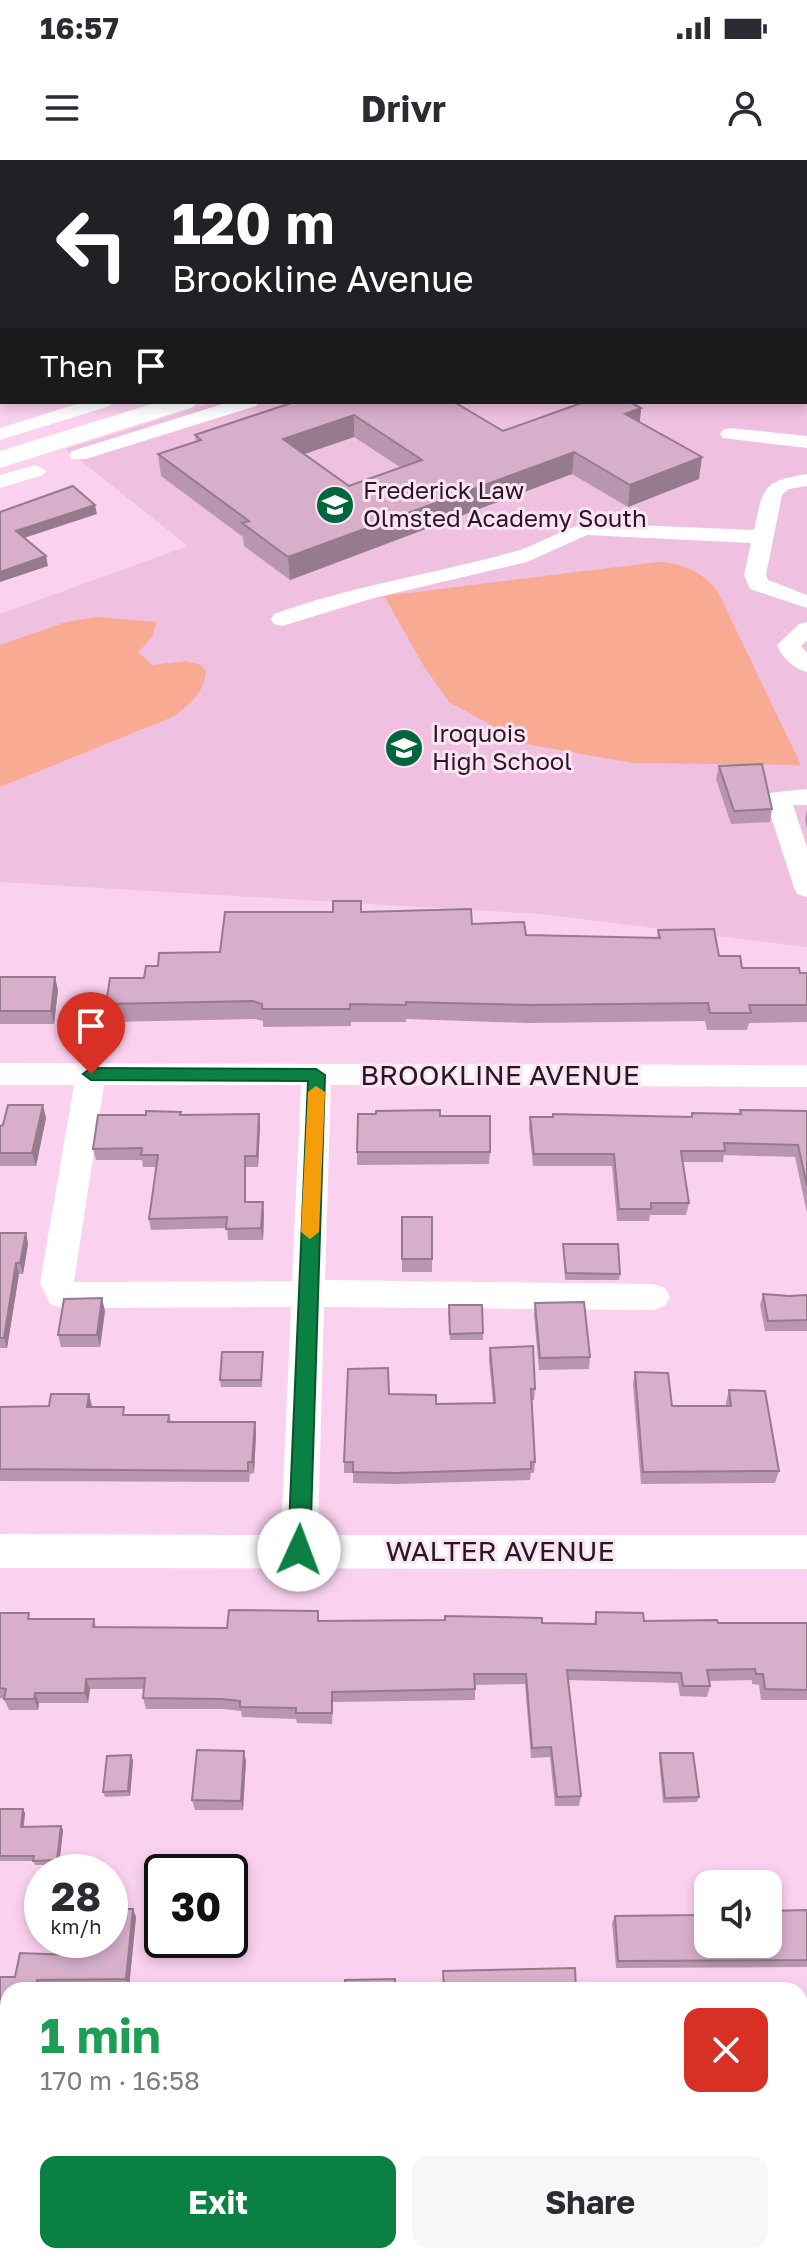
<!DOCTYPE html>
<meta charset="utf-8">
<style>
body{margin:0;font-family:"Golos Text",sans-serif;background:#f7f7f7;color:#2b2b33;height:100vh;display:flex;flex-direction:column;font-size:30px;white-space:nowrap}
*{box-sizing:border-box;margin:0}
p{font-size:26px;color:#7c7c81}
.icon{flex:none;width:44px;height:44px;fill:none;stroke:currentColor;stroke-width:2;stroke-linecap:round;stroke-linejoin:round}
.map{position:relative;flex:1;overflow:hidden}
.side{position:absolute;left:0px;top:1822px;width:808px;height:282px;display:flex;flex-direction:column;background:#fff;border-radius:24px 24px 0 0;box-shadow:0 4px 12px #0003}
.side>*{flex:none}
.banner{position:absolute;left:0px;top:0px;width:808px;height:244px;box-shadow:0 4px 12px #0003;background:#202124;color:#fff;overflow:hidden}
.buttons{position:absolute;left:694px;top:1710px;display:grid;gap:16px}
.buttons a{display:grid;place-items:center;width:88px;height:88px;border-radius:16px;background:#fff;box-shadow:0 4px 12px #0003;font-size:40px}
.speed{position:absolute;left:24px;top:1694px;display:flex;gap:16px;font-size:40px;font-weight:700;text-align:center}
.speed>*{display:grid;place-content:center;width:104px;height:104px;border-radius:50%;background:#fff;box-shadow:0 4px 12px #0003;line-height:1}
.speed small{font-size:20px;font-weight:400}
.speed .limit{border:4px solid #111;border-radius:12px;background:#fff;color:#111}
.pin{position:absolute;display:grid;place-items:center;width:68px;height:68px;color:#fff;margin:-82px -34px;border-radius:50% 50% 50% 0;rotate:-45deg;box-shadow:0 0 8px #0007}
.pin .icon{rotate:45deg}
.me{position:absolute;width:88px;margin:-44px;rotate:2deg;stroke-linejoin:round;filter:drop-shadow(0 0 6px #0008)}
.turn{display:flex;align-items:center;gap:28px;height:168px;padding:0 40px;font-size:36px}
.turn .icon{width:104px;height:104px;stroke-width:2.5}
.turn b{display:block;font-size:56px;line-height:68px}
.then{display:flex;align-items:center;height:76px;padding:0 40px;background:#0003;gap:16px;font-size:30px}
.round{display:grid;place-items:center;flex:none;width:84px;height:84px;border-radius:16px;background:#f7f7f7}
.head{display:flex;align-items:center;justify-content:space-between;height:136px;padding:0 40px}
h1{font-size:48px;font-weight:700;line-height:60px;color:#1e9e55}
.cta{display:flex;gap:16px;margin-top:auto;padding:16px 40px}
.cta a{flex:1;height:92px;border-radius:16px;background:#0b8043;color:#fff;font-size:32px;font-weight:700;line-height:92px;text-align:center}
.cta a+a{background:#f7f7f7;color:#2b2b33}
.status{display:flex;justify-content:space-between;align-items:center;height:56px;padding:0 40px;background:#fff;direction:ltr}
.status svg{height:22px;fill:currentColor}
header{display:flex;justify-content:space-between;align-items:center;height:104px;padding:0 40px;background:#fff;font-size:36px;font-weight:700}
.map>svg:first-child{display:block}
.built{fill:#efc0e0}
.green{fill:#f9aa93}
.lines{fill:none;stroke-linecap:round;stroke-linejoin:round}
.minor{fill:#fff;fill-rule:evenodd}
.major{fill:#fff;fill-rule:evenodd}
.wall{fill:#b996af;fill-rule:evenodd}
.shaded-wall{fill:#967a8e}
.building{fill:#d7afcb;stroke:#967a8e;stroke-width:2;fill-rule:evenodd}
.route{fill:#0b8043;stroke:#07532c;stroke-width:2}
.slow{fill:#f59e0b}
.labels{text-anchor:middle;stroke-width:6;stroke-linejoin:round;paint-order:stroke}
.far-poi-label{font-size:24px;fill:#271823;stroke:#fde4f5;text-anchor:start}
.street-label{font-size:28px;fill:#271823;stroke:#fde4f5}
</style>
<div class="status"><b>16:57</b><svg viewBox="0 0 49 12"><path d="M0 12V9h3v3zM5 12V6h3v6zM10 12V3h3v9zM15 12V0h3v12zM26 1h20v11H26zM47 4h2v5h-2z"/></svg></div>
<header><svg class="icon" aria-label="menu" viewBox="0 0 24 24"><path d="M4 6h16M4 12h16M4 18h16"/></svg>Drivr<svg class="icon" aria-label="person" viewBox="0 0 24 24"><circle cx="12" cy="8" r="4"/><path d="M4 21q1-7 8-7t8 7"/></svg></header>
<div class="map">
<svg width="807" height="2103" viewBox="0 0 807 2103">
<rect width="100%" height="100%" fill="#fad1ee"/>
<polygon class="built" points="807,231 807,787 541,754 0,722 0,454 188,386 66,289 214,242 806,242"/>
<g class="green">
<path d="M 658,402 C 683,403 703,412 718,432 L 801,605 L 633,603 L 526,584 L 449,542 L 425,508 L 384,436 Z"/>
<path d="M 96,457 L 156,462 C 154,478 148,482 138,492 L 152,505 L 186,501 L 201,505 L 206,511 C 204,534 188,547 170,558 L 0,627 L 0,485 L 66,462 Z"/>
</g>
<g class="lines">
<g class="minor">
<rect x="225" y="0" width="16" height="2"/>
<rect x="806" y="18" width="1" height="10"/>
<polygon points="807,56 807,67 806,67 806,56"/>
<polygon points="0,118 2,118 0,129"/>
<polygon points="83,242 113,242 110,246 0,280 0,268"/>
<polygon points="229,242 259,242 256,246 86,299 72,299 69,295 72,291"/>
<polygon points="730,268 807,276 807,288 723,278 720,274 723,270"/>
<polygon points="36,305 46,311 43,315 0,328 0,315"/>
<path d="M 807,314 L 807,326 L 789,329 L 782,335 L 766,415 L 768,420 L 807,435 L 807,448 L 750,429 L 744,415 L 751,383 L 587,375 L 527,402 L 374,438 L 282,466 L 274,464 L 271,459 L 274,454 C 352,426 433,414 513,392 C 539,385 561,369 587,363 L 754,370 C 763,328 762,321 807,314 Z"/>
<path d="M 807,462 L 807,481 L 801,486 L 807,493 L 807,512 C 794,509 782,498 777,485 L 799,464 Z"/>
<polygon points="807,629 807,645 793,645 807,687 807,737 797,734 794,728 765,638 769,633"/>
<path d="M 0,903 L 807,905 L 807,927 L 331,925 L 325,1120 L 653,1124 L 665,1128 L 670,1137 L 665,1146 L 653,1150 L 324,1147 L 318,1375 L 807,1375 L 807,1409 L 0,1408 L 0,1374 L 281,1375 L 291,1147 L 62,1148 L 50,1144 L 40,1123 L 74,925 L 0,925 ZM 104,925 L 301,925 L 292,1121 L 74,1122 Z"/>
</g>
<g class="major">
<polygon points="807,38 807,51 806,51 806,38"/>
<polygon points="158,242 197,242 193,247 0,308 0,291"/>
</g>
</g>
<g class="wall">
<path d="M 294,242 L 503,271 L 641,248 L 640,262 L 699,319 L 628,347 L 572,314 L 290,420 L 244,386 L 243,377 L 161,316 L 158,294 L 196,282 L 195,275 ZM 354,277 L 400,307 L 349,326 L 304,294 Z"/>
<polygon points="719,606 772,649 770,662 731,664 716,619"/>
<polygon points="807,649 807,669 805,659"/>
<polygon points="361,752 472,764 526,775 657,778 658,770 742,808 807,813 807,862 749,863 747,870 707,870 705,861 528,863 406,859 406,862 351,862 351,866 263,867 263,861 255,859 109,862 106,844 144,818 158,806 220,792"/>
<polygon points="0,817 58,830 54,864 0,864"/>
<polygon points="740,950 807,951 807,1053 795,997 724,995 723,1002 683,1002 689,1043 686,1055 650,1055 649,1061 617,1061 612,1006 533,1006 529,969 530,957 691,957 692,953 740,954"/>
<polygon points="259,954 260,966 258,1007 246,1007 246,1042 264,1054 263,1080 228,1080 227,1068 151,1070 149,1059 156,1007 143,1007 142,1000 96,1000 93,989 181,955"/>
<polygon points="440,956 490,992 489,1004 357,1005 357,992"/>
<polygon points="46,958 36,1006 0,1006 0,966"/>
<rect x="402" y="1057" width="30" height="55"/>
<polygon points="0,1073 26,1073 28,1084 23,1114 19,1114 7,1188 0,1188"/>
<polygon points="563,1084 620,1114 619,1120 565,1120 563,1091"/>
<polygon points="763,1134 789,1136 807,1135 807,1171 765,1171 760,1145"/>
<polygon points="535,1143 590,1197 589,1209 539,1210 534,1155"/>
<polygon points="105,1151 100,1187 61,1187 58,1175"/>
<polygon points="448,1151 483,1173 483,1180 450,1180"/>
<polygon points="490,1188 535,1229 534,1240 532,1240 535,1302 534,1313 531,1313 530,1320 395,1324 353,1323 353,1313 344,1313 344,1302 389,1234 436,1244 493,1243 489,1200"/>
<polygon points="263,1198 262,1227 221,1227 220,1220"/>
<polygon points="635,1212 672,1246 726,1246 726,1242 729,1230 779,1311 775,1323 641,1324 633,1224"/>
<polygon points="89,1234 91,1247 125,1255 169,1255 171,1262 255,1262 256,1274 254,1313 250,1314 249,1322 0,1321 0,1247 49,1246"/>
<polygon points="318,1451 319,1461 594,1464 596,1452 644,1461 718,1463 807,1463 807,1540 761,1540 759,1525 752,1524 752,1520 709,1521 710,1526 707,1537 680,1536 678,1523 568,1520 581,1636 579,1646 555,1646 550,1597 531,1598 525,1524 475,1525 475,1540 333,1542 332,1564 297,1563 296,1559 242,1557 241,1551 223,1549 146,1549 143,1538 144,1529 90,1529 88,1543 39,1543 38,1550 9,1550 4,1539 0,1538 0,1453 31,1459 94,1459 96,1467 227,1468"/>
<polygon points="660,1593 699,1637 697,1642 663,1643 659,1598"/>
<polygon points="131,1595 133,1601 130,1636 105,1637 103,1632"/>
<polygon points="246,1601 243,1650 195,1650 192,1640"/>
<polygon points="0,1649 25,1653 24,1666 61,1666 63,1670 59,1705 35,1705 33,1701 0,1701"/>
<polygon points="807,1750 807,1807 616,1808 612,1763 615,1756 694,1755 696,1751"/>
<polygon points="136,1757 129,1827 42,1828 41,1830 8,1830 8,1872 0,1872 0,1817 15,1817 72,1795"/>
<polygon points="8,1920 8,2029 0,2029 0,1921"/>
<polygon points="800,1928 807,1928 807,2034 804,2016 800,2016"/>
</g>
<g class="shaded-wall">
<polygon points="768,0 789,0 782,2 762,2"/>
<polygon points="641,248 639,270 625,254"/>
<polygon points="354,255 354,277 284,301 283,279"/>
<polygon points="574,292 572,314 290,420 288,397"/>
<polygon points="702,297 699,319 628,347 630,325"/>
<polygon points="95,345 97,354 18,380 16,371"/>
<polygon points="46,396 48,406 0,422 0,412"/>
<polygon points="55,817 58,830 54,864 51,851"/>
<polygon points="43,945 46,958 36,1006 32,993"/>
<polygon points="259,954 260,966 258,1007 257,996"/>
<polygon points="245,996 246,1007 246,1054 245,1042"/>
<polygon points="263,1042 264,1054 263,1080 261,1068"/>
<polygon points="26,1073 28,1084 23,1114 20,1103"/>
<polygon points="16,1103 19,1114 7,1188 4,1178"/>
<polygon points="102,1138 105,1151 100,1187 97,1175"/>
<polygon points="89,1234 92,1246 90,1259 87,1247"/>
<polygon points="255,1262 256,1274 254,1313 252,1302"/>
<polygon points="86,1519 90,1529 88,1543 85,1533"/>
<polygon points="35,1533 39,1543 38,1550 34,1539"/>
<polygon points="244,1591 246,1601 243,1650 241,1641"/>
<polygon points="131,1595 133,1601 130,1636 128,1631"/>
<polygon points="23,1649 25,1653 23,1671 21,1667"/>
<polygon points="61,1666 63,1670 59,1705 57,1700"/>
<polygon points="133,1749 136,1757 129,1827 126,1819"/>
<polygon points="37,1820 42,1828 41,1830 36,1830"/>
</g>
<g class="building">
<polygon points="100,0 196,0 194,2 92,2"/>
<polygon points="270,0 768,0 762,2 273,2"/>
<polygon points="0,40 2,41 2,91 0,91"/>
<polygon points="807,101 807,153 806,154 806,102"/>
<polygon points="0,145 2,145 2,231 0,232"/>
<path d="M 294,242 L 454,242 L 503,271 L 584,242 L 630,242 L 641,248 L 625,254 L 702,297 L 630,325 L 574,292 L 288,397 L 242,363 L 249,361 L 158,294 L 201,280 L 195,275 ZM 354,255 L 422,300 L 349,326 L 283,279 Z"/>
<polygon points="73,326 95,345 16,371 46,396 0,412 0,352"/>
<polygon points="762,604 772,649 734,651 719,606"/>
<polygon points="333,741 361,741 361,752 471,749 472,764 524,762 526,775 660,778 658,770 714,769 719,796 740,796 742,808 799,808 800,813 807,813 807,845 749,845 751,853 710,853 708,843 529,845 406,842 406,845 350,844 350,849 262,849 262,844 253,841 106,844 110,818 144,818 146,806 158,806 159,793 220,792 225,752 333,752"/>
<polygon points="0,817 55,817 51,851 0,851"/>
<polygon points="8,945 43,945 32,993 0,993 0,966 3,965"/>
<polygon points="440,950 440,956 490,956 490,992 357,992 358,954 376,954 376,951"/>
<polygon points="740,950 807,951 807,1026 798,985 724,983 725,991 681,991 689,1043 651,1043 651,1049 619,1049 614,994 534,994 530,957 553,957 553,954 692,957 692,953 741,954"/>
<polygon points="146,951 181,952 180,955 259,954 257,996 245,996 245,1042 263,1042 261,1068 226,1069 227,1057 149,1059 158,995 141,995 142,988 93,989 98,955 146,955"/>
<rect x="402" y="1057" width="30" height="42"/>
<polygon points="0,1073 26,1073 20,1103 16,1103 4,1178 0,1178"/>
<polygon points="563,1084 618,1084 620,1114 566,1113"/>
<polygon points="763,1134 789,1136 807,1135 807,1160 768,1161"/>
<polygon points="102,1138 97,1175 58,1175 64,1139"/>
<polygon points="584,1142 590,1197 540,1198 535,1143"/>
<polygon points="449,1145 482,1145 483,1173 450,1174"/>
<polygon points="533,1186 535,1229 531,1229 535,1302 531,1302 531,1309 395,1313 353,1312 353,1302 344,1302 348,1209 388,1208 389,1234 436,1235 436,1244 495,1243 490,1188"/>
<polygon points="222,1192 263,1192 261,1220 220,1220"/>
<polygon points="635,1212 668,1213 672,1246 731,1246 729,1230 765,1231 779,1311 643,1312"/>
<polygon points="51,1234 89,1234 87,1247 124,1247 123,1255 169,1255 168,1262 255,1262 252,1302 248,1302 248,1311 0,1309 0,1247 49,1246"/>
<polygon points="229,1450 318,1451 318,1461 445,1460 445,1456 542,1458 542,1463 596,1464 596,1452 643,1453 644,1461 717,1460 718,1463 807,1463 807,1530 765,1529 763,1514 756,1514 755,1509 707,1510 710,1526 683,1526 681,1513 567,1510 581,1636 557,1637 551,1587 532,1588 526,1514 474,1514 475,1529 332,1532 332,1553 296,1553 296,1548 240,1547 240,1541 221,1539 143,1538 145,1518 86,1519 85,1533 35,1533 34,1539 4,1539 6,1529 0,1528 0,1453 29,1453 28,1459 94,1459 93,1467 227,1468"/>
<polygon points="197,1590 244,1591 241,1641 192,1640"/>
<polygon points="660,1593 693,1593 699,1637 665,1638"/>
<polygon points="131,1595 128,1631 103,1632 107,1596"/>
<polygon points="0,1649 23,1649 21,1667 61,1666 57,1700 33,1701 34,1696 0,1696"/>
<polygon points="110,1749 133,1749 126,1819 37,1820 36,1830 8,1830 8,1864 0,1864 0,1817 15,1817 20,1793 72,1795 73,1780 110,1780"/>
<polygon points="807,1750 807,1800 618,1801 615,1756 696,1755 696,1751 708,1751 708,1784 768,1784 768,1751"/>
<polygon points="575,1808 576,1830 444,1830 443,1811"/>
<polygon points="395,1819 395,1830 275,1830 275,1826 345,1827 345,1820"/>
<polygon points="8,1920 8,2023 0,2023 0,1921"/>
<polygon points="800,1928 807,1928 807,2010 800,2009"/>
</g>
<polygon class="route" points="91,908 316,909 325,915 310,1390 307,1397 299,1400 291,1397 288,1390 308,921 91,920 83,914"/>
<polygon class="slow" points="316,926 325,932 319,1072 310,1079 301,1072 308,932"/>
<defs>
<g id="school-disc" transform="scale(2)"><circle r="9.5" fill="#00673d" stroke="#fde4f5"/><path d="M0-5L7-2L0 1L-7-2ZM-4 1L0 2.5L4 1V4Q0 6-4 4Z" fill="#fff"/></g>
</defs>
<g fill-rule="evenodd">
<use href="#school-disc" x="335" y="345"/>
<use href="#school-disc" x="404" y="588"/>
</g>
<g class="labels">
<g class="far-poi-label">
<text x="363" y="339">Frederick Law<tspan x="363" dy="28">Olmsted Academy South</tspan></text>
<text x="432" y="582">Iroquois<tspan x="432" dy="28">High School</tspan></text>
</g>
<g class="street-label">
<text x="500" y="925">BROOKLINE AVENUE</text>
<text x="500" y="1401">WALTER AVENUE</text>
</g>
</g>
</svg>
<div class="buttons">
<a><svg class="icon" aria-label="sound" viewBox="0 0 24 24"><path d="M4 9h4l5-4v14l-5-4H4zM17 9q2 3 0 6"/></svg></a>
</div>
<div class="speed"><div>28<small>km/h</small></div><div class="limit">30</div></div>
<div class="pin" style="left:91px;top:914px;background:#d93025"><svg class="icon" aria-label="arrive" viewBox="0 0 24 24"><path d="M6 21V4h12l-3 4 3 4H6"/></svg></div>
<svg class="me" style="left:299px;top:1390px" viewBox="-20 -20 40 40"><circle r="19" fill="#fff"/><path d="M0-13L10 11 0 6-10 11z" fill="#0b8043"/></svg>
<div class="banner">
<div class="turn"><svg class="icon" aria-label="left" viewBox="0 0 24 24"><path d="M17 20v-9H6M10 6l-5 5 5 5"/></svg><div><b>120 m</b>Brookline Avenue</div></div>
<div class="then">Then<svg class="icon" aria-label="arrive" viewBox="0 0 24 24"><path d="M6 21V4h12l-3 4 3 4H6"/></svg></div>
</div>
<section class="side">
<div class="head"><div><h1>1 min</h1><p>170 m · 16:58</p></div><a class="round" style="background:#d93025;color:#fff"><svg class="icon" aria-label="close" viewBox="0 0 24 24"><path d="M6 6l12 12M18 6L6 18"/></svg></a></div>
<div class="cta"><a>Exit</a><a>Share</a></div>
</section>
</div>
